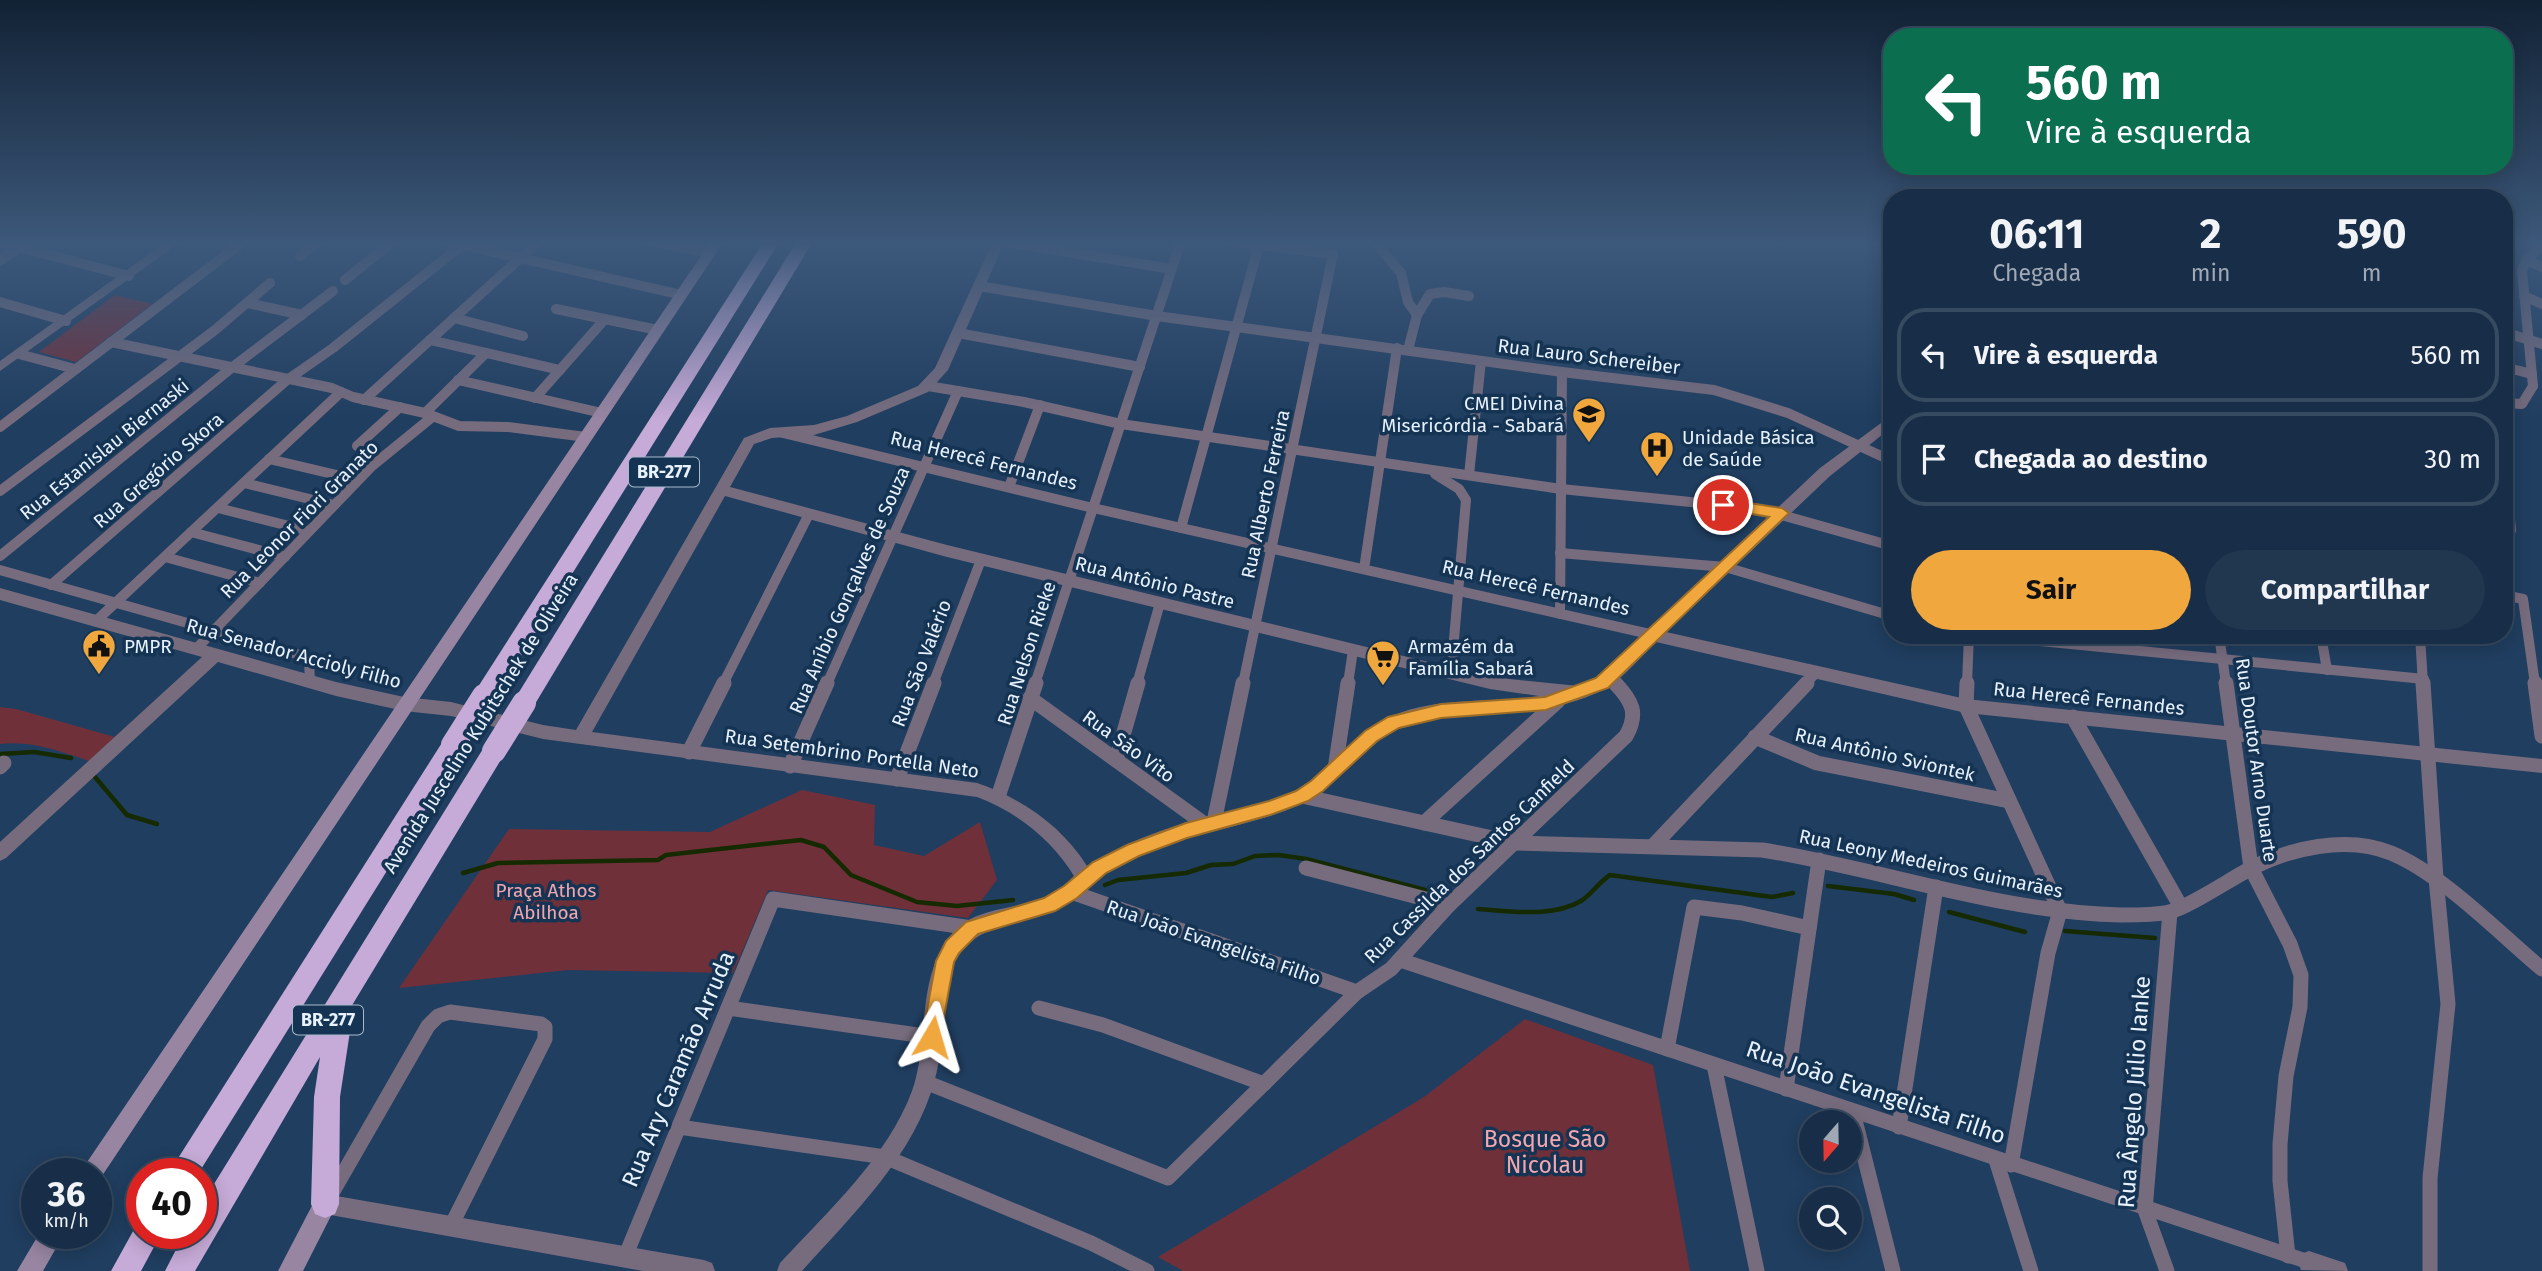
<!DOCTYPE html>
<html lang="pt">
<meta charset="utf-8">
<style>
body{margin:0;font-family:"Fira Sans",sans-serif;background:#21364f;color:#f1f3f6;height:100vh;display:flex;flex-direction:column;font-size:26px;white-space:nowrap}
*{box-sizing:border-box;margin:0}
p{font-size:23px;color:#9fa8b4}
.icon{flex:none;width:38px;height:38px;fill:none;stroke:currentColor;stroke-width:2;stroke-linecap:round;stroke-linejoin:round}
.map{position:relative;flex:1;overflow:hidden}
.sheet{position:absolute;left:1883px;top:189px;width:630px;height:455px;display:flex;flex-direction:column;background:#182e48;border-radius:28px;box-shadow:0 4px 18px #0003,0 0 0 2px #364a60}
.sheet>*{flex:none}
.banner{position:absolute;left:1883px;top:28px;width:630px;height:147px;border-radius:28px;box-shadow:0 4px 18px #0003,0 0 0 2px #364a60;background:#0b6e4f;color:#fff;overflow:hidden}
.needle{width:46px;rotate:200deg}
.buttons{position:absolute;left:1799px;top:1110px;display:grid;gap:14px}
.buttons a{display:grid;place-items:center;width:63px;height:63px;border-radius:50%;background:#182e48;box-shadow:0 4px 18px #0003,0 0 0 2px #364a60;font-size:35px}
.speed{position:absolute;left:21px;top:1158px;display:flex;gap:14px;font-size:35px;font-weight:700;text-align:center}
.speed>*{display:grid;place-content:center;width:91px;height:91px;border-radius:50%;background:#182e48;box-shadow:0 4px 18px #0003,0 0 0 2px #364a60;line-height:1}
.speed small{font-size:18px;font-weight:400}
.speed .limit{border:10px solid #d22;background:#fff;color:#111}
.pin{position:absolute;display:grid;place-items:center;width:60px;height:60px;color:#fff;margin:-30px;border:4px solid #fff;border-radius:50%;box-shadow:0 2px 7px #0007}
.me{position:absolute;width:77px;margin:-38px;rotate:7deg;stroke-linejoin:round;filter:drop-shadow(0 0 5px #0008)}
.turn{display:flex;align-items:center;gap:24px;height:147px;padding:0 28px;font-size:32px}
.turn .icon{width:91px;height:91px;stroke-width:2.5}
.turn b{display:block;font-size:49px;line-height:60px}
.eta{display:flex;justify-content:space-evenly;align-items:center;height:119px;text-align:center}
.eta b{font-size:42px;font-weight:700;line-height:49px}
.cta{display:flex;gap:14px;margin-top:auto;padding:14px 28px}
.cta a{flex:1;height:80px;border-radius:42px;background:#efa73e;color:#111;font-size:28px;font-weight:700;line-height:80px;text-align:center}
.cta a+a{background:#21364f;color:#f1f3f6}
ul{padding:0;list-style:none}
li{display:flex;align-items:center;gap:21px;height:94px;margin:0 14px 10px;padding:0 14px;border:4px solid #364a60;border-radius:28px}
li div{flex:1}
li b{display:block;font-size:26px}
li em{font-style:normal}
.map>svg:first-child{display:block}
.green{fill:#70303a}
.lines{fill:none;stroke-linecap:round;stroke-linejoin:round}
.stream{stroke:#152a00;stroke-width:4.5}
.minor-far1{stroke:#776c7e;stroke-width:10}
.minor{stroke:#776c7e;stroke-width:15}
.tertiary{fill:#776c7e;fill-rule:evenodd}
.secondary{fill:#9785a2;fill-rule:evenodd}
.motorway{fill:#c6aad7;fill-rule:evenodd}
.motorway-bridge{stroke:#c6aad7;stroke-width:24}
.route{fill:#efa73e;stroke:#9b6d28;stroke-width:2}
.labels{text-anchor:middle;stroke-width:7;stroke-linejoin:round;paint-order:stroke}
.shield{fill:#153454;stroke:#a8b9cb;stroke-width:2}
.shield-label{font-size:18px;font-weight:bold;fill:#e7f2fe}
.street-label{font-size:19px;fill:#e7f2fe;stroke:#153454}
.poi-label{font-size:19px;fill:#e7f2fe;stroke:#153454;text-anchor:start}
.park-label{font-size:19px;fill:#f3a6ae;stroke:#153454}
.near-street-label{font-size:23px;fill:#e7f2fe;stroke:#153454}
.near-park-label{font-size:23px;fill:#f3a6ae;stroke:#153454}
</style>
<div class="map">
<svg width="2542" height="1271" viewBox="0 0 2542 1271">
<rect width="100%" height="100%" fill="#203e60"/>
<g class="green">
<polygon points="115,295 152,304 76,362 39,352"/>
<path d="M 0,707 L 16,709 L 115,737 L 89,761 C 60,751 31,740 0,744 Z"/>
<polygon points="802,790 875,805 874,845 924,856 980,822 997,880 968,918 768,890 733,973 568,970 399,988 509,829 710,832"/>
<polygon points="1525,1019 1653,1065 1690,1271 1183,1271 1158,1257 1424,1097"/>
</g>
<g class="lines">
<g class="stream">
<polyline points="0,754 34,752 71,758"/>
<polyline points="95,777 127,815 157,824"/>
<polyline points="463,873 498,863 658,860 666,855 801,840 824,847 851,875 917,902 957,906 1013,900"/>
<polyline points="1105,885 1118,880 1186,873 1211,865 1233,864 1255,856 1279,855 1306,859 1433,892"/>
<polyline points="1828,886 1894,894 1914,900"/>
<path d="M 1478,909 C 1510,911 1552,918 1581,901 C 1592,894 1599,882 1610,875 L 1772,897 L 1793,893"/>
<polyline points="1949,912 2025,932"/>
<polyline points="2065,931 2155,938"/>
</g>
<g class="minor-far1">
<polyline points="446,241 682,295"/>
<polyline points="649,241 710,253"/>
<polyline points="1000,241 1172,269"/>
<polyline points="1228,241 1333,254 1243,684"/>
<polyline points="1374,241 1401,273 1408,302 1417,315"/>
<polyline points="0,242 129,276"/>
<polyline points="300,256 318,241"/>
<polyline points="0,260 20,247"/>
<polyline points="2526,260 2542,267"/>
<polyline points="345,280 393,241"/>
<polyline points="979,286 1157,316 1562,372 1714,390 1788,413 1892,461"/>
<polyline points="2524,296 2542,304"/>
<polyline points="0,302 66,321"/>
<polyline points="248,303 302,315"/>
<polyline points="556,309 658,330"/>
<polyline points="454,318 523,336"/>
<polyline points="2504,332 2542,344"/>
<polyline points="958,333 1140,367"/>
<polyline points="430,340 560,370"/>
<polyline points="111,342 332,388 353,397 425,413 459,426 508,427 586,437"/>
<polyline points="1408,350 1417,315 1430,294 1444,292 1469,296"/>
<polyline points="19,354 75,369"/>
<polyline points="2504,367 2532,374"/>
<polyline points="458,380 602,413"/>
<polyline points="928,386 1024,402 1121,424 1561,489 1760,509 1892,546"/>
<polyline points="2533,386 2522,271 2526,260 2542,245"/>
<polyline points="535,398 605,319"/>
<polyline points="364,400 539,241"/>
<polyline points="2504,403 2522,404 2533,386"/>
<polyline points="425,413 486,353"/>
<polyline points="0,427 244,241"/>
<polyline points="783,433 1093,508 1654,635"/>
<polyline points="357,446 400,407"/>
<polyline points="269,459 358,480"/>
<polyline points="1435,474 1459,489 1466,500 1451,674"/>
<polyline points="1469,475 1481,361"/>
<polyline points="244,483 334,505"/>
<polyline points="1009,487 1040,405"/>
<polyline points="0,491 215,330 270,283"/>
<polyline points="2504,497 2509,509 2511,530 2504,533"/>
<polyline points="218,508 309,531"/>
<polyline points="1181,528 1260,241"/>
<polyline points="191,532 285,557"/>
<polyline points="1560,553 1725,567 1892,616"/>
<polyline points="0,556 230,369 333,291"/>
<polyline points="165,557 260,583"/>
<polyline points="1364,569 1397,348"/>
<polyline points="0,570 297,654 309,661 310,682"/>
<polyline points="51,585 287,380 333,348 467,241"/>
<polyline points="2504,595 2523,599 2535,684"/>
<polyline points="1560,614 1562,372"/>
<polyline points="96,621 341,392"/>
<polyline points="1978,635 2424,679"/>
<polyline points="2219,635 2226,684"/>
<polyline points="2321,635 2327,670"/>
<polyline points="2420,635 2423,684"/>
<polyline points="196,649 372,466 431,418"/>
<polyline points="1610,677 1617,684"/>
<polyline points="723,684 809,514"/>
<polyline points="827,684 958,391"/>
<polyline points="933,684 981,560"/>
<polyline points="1035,684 1181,241"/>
<polyline points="1137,684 1160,603"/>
<polyline points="1348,684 1353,650"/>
<polyline points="1805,684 1816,673"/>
<polyline points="1967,684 1969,635"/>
</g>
<g class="minor">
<polyline points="1967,683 1966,706 2060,911 2048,953 2011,1165"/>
<polyline points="2226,683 2251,868 2290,944 2301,975 2300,1007 2286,1076 2280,1144 2280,1181 2288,1256"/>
<polyline points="2423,683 2436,878 2448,1004 2430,1178 2430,1271"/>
<polyline points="2535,683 2542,736"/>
<polyline points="1030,698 1206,825"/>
<polyline points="2073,717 2181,907"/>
<polyline points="1755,737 1817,763 2009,801"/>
<polyline points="689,752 724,683"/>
<polyline points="1116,760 1138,683"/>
<polyline points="790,766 827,683"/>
<polyline points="0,767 4,763"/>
<polyline points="1335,769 1348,683"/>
<polyline points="897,779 934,683"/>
<path d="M 1302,796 L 1515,843 L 1762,850 C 1882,869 1998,912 2121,915 C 2136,915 2155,915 2169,912 C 2187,908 2229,880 2248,870 C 2289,848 2347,835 2391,853 C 2442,874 2499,933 2542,969"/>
<polyline points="998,797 1036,683"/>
<polyline points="1214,822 1243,683"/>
<polyline points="1424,823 1558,701"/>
<polyline points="1654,845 1807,683"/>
<polyline points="1306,868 1449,905"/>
<polyline points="1071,892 1357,992"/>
<polyline points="1400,960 2309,1262"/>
<polyline points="728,1008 932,1037"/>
<polyline points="1039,1008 1103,1025 1264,1084"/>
<polyline points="1667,1049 1694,907 1742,913 1809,928"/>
<polyline points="1714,1065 1757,1271"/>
<path d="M 925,1082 L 1168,1178 L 1357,992 L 1391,969 L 1449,905 L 1626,736 C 1639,713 1632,701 1615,683"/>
<polyline points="1786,1089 1819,860"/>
<polyline points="1853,1112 1893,1271"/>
<polyline points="679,1127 885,1157 1091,1243 1147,1271"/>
<polyline points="1899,1127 1936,887"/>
<polyline points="1996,1160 2031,1271"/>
<polyline points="332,1193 428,1026 438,1016 450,1012 541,1024 545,1027 545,1039 451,1226"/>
<polyline points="625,1257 773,899 972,928"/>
<polyline points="2167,1271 2145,1210 2170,912"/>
</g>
<g class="tertiary">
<polygon points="167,241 182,241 0,371 0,361"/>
<path d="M 993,241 L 1005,241 L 948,370 L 928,392 L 857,422 L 814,435 L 772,438 L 754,444 L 730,487 L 947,545 L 1490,677 L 1579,686 L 1596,678 L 1820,468 L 1892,415 L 1892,427 L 1830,476 L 1666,632 L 1966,699 L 2542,759 L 2542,773 L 1966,713 L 1656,642 C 1641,656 1624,678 1606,688 C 1545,723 1472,702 1409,724 C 1365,740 1341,786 1299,805 C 1252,826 1199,831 1152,851 C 1133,859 1113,868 1096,880 C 1083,890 1073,902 1058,909 C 1013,930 972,918 950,973 C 943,1008 944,1045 935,1079 C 915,1155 853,1214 802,1271 L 777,1271 L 780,1263 C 827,1212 887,1158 912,1091 C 930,1041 915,978 952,934 C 974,907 1014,910 1044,898 C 1056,893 1065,885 1074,876 C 1053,841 1016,811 977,797 L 543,739 L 451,716 L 404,711 L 336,696 L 218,662 L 6,858 L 0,861 L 0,842 L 202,657 L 0,600 L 0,588 L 336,682 L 404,697 L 451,702 L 543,725 L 576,730 L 744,438 L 770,428 L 814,425 L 847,416 L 918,386 L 935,368 ZM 725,496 L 947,557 L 1490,689 L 1539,696 C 1488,704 1433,695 1386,719 C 1347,739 1325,780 1283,796 C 1259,806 1232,810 1206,817 C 1165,828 1123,843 1087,866 C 1062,826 1021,798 977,783 L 592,732 Z"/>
<polygon points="325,1194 704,1260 712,1263 715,1271 643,1271 325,1214 318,1211 315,1204 318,1197"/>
<polygon points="2309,1251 2345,1263 2348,1271 2301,1270 2298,1262 2301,1254"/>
</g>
<g class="secondary">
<polygon points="711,241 724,241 98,1182 96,1174 79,1174"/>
<polygon points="325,1192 333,1196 337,1204 303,1271 278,1271 317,1196"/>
<polygon points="39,1234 64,1234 43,1271 17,1271"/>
</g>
<g class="motorway">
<polygon points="764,241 780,241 492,702 484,705 476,702 473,696 476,690"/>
<polygon points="797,241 813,241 532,709 524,712 516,709 513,703 516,697"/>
<polygon points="453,736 461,738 464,745 461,752 198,1174 168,1174 445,738"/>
<polygon points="494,742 502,744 505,751 502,758 351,1007 353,1012 340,1097 339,1204 335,1214 325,1218 315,1214 311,1204 314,1097 320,1057 195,1271 165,1271 184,1234 201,1234 201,1205 486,744"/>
<polygon points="142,1222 142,1234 161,1234 141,1271 111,1271 137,1224"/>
</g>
<g class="motorway-bridge">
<polyline points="453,745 484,696"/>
<polyline points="494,751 524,703"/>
</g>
</g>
<linearGradient id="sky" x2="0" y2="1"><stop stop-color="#122235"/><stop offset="0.58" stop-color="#3c587a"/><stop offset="1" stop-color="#3c587a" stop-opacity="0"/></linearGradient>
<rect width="2542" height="419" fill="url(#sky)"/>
<polygon class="route" points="1723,499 1782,508 1789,513 1608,688 1546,710 1441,718 1399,728 1377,741 1323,791 1308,801 1270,815 1187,838 1139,856 1106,873 1077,898 1055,911 978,934 959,953 954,962 939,1044 932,1046 925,1044 922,1037 936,961 946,941 966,922 1044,898 1064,886 1093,862 1127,845 1186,823 1269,801 1296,791 1311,781 1365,731 1388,717 1441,704 1545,697 1596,678 1769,517 1718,508 1716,505 1718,501"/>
<defs>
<g id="school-pin" transform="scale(1.75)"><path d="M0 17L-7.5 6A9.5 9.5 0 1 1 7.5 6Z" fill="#efa73e" stroke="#153454"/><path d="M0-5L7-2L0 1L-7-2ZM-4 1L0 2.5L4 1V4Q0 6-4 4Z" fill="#111"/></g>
<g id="hospital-pin" transform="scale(1.75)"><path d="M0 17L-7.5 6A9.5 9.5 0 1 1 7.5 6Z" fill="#efa73e" stroke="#153454"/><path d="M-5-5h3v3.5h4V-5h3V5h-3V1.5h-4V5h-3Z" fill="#111"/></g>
<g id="civic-pin" transform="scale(1.75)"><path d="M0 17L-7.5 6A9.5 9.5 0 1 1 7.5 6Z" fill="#efa73e" stroke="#153454"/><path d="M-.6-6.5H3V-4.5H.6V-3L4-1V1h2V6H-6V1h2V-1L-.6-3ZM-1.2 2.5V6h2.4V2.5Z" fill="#111"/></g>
<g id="supermarket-pin" transform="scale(1.75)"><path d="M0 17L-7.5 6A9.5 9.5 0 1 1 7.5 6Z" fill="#efa73e" stroke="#153454"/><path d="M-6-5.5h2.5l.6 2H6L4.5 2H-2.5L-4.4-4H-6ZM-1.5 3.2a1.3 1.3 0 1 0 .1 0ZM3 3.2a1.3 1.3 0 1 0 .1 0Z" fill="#111"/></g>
</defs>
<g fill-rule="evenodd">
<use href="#school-pin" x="1589" y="414"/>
<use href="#hospital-pin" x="1657" y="448"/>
<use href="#civic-pin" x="99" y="646"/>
<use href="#supermarket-pin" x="1383" y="657"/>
</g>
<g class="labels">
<g class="shield">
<rect x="629" y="457.5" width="70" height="29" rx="5"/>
<rect x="293" y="1005.5" width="70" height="29" rx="5"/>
</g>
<g class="shield-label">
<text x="664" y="478">BR-277</text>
<text x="328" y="1026">BR-277</text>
</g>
<g class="street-label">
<text transform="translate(1589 356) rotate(7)" y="7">Rua Lauro Schereiber</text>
<text transform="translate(104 449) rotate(-39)" y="7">Rua Estanislau Biernaski</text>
<text transform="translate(984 460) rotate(14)" y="7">Rua Herecê Fernandes</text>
<text transform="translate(158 470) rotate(-41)" y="7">Rua Gregório Skora</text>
<text transform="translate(1265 494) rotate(-78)" y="7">Rua Alberto Ferreira</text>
<text transform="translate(299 519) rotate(-45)" y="7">Rua Leonor Fiori Granato</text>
<text transform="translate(1155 582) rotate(14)" y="7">Rua Antônio Pastre</text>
<text transform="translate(1536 587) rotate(13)" y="7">Rua Herecê Fernandes</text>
<text transform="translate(849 590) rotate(-66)" y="7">Rua Aníbio Gonçalves de Souza</text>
<text transform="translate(294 653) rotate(15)" y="7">Rua Senador Accioly Filho</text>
<text transform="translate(1026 653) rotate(-72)" y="7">Rua Nelson Rieke</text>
<text transform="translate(921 663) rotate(-69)" y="7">Rua São Valério</text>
<text transform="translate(2089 698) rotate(6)" y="7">Rua Herecê Fernandes</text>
<text transform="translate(480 723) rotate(-58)" y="7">Avenida Juscelino Kubitschek de Oliveira</text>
<text transform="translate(1129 746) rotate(36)" y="7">Rua São Vito</text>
<text transform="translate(852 753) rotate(8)" y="7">Rua Setembrino Portella Neto</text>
<text transform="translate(1885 754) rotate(13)" y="7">Rua Antônio Sviontek</text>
<text transform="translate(2257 760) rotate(82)" y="7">Rua Doutor Arno Duarte</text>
<text transform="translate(1469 861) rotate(-44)" y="7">Rua Cassilda dos Santos Canfield</text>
<text transform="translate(1931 863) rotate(12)" y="7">Rua Leony Medeiros Guimarães</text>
<text transform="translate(1214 942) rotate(19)" y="7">Rua João Evangelista Filho</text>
</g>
<g class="poi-label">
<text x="1564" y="410" text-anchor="end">CMEI Divina<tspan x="1564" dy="22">Misericórdia - Sabará</tspan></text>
<text x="1682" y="444">Unidade Básica<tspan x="1682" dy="22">de Saúde</tspan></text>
<text x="124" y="653">PMPR</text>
<text x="1408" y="653">Armazém da<tspan x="1408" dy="22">Família Sabará</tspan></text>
</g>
<g class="park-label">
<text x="546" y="897">Praça Athos<tspan x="546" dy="22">Abilhoa</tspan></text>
</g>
<g class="near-street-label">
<text transform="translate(678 1069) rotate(-67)" y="8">Rua Ary Caramão Arruda</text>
<text transform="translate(1876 1092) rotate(19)" y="8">Rua João Evangelista Filho</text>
<text transform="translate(2134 1092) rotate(-86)" y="8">Rua Ângelo Júlio Ianke</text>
</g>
<g class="near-park-label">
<text x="1545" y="1147">Bosque São<tspan x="1545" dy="26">Nicolau</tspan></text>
</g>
</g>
</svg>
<div class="buttons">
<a><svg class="needle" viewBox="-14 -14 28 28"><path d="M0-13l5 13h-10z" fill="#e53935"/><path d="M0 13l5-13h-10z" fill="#9fa8b4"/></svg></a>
<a><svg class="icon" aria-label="search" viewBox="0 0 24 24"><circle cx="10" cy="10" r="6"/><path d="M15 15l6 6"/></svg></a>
</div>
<div class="speed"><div>36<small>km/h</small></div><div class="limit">40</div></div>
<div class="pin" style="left:1723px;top:505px;background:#d93025"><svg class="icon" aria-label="arrive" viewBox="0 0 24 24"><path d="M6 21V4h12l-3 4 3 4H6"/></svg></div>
<svg class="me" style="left:932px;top:1037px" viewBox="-20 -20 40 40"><path d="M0-17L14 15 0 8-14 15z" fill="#efa73e" stroke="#fff" stroke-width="4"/></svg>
<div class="banner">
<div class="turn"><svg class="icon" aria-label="left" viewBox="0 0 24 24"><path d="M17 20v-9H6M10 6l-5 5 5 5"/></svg><div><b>560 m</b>Vire à esquerda</div></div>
</div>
<section class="sheet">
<div class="eta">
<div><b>06:11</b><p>Chegada</p></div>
<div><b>2</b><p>min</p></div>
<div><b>590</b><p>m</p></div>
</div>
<ul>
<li><svg class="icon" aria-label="left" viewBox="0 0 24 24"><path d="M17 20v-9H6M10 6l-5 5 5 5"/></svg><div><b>Vire à esquerda</b></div><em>560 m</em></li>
<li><svg class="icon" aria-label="arrive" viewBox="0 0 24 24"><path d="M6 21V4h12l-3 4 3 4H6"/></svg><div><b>Chegada ao destino</b></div><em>30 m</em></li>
</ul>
<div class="cta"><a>Sair</a><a>Compartilhar</a></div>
</section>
</div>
